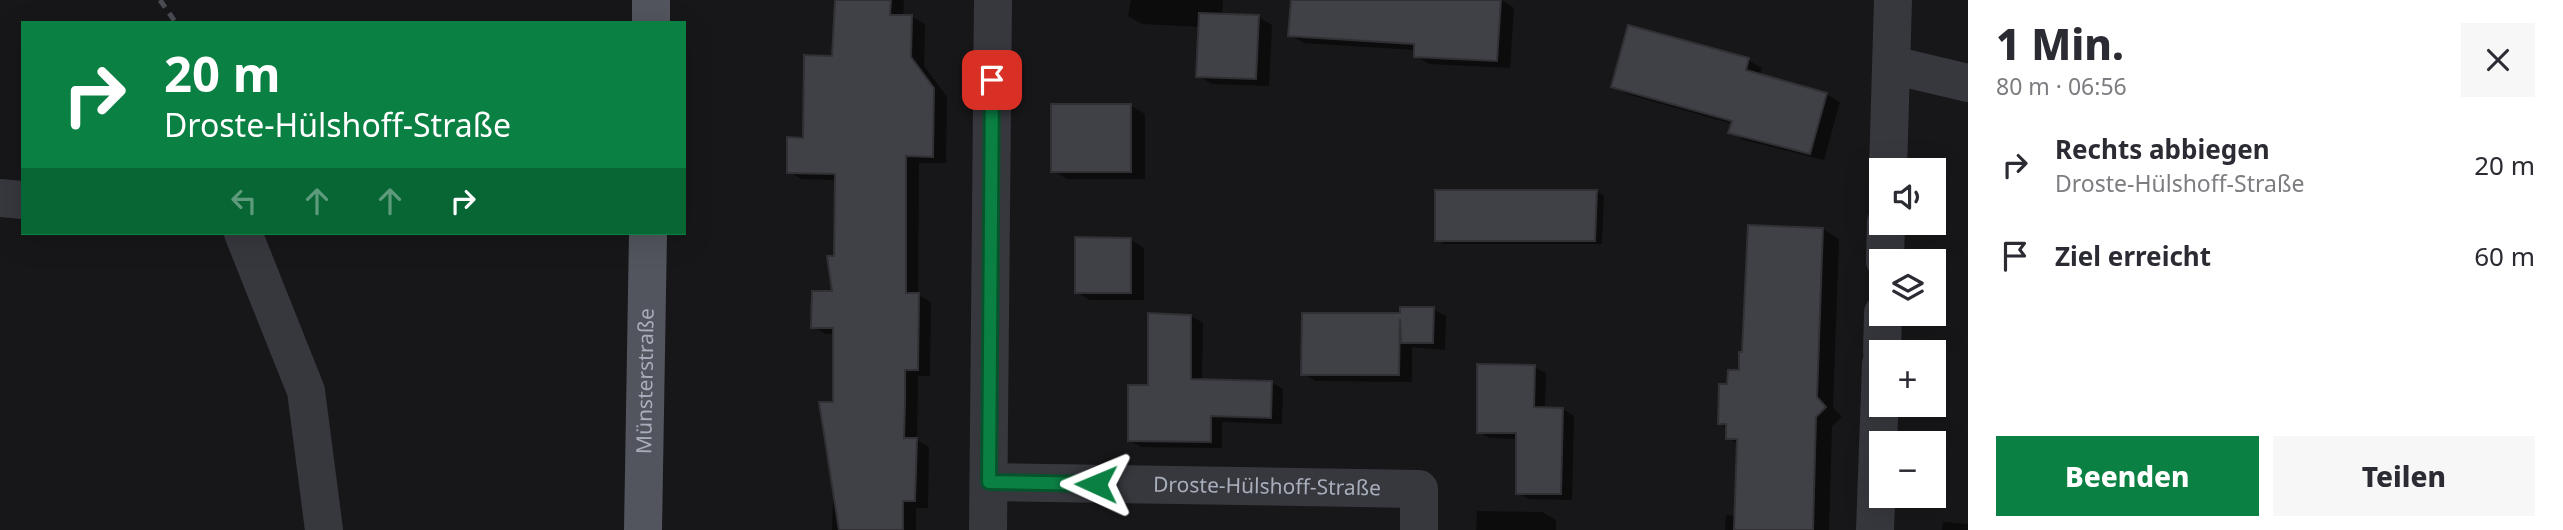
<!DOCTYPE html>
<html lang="de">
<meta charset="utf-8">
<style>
body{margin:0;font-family:"Noto Sans",sans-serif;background:#f7f7f7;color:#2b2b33;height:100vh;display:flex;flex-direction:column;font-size:26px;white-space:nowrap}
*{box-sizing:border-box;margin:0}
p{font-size:23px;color:#7c7c81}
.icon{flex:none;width:38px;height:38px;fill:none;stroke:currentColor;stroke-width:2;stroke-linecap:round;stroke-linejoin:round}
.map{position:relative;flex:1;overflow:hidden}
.panel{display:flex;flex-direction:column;background:#fff;width:595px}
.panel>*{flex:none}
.guide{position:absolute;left:21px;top:21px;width:665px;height:214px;border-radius:0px;box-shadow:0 7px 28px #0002;background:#0b8043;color:#fff;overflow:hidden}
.tools{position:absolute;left:1869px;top:158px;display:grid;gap:14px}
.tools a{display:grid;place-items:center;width:77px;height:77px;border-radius:0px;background:#fff;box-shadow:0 7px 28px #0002;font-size:35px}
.pin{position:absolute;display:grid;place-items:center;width:60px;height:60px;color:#fff;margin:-30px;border-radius:14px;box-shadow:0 4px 10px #0006}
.me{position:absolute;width:77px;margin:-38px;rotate:271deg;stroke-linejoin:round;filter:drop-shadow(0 0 5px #0008)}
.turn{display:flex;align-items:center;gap:24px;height:147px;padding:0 28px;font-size:32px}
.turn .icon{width:91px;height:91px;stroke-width:2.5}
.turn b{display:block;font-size:49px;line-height:60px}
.lanes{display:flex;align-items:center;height:66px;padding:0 28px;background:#0003;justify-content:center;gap:35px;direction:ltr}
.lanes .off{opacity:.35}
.round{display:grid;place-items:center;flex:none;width:74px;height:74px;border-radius:0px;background:#f7f7f7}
.overview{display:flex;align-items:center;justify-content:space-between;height:119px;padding:0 28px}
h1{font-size:42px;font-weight:800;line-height:52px}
.cta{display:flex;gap:14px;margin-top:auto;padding:14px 28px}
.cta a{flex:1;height:80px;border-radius:0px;background:#0b8043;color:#fff;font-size:28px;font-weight:800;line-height:80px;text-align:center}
.cta a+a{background:#f7f7f7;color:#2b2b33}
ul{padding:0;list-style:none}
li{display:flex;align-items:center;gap:21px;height:91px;padding:0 28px}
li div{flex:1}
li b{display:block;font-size:26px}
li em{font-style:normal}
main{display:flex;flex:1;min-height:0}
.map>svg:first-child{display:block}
.shadow{fill:#0007}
.building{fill:#404146;stroke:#313035;stroke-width:2}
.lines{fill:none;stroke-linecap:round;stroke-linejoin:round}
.minor{stroke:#37383e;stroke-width:38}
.major{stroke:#53555e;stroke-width:38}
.rail{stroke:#4a4c54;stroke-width:5;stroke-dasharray:9 7;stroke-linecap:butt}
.route-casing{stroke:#07532c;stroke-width:18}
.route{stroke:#0b8043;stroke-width:12}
.labels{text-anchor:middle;stroke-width:6;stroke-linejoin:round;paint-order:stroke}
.street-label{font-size:21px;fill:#a7adba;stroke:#121214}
</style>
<main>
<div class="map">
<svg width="1968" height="530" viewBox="0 0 1968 530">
<rect width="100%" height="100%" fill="#171719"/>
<g class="shadow">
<polygon points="835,0 904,0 903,17 912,17 925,24 924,66 947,97 946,163 919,163 918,295 931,302 930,376 918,376 917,440 929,447 928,508 916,508 916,530 832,530 833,502 836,502 835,334 826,334 813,327 834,292 836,180 802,179 789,172 805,139 833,58"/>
<polygon points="1131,0 1223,0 1222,15 1258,17 1272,25 1269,86 1212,84 1198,76 1200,27 1142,24 1128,16"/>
<polygon points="1293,0 1501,0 1514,8 1510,68 1429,64 1415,56 1415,50 1304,43 1290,35"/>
<polygon points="1748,60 1762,68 1760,76 1826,94 1840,102 1824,160 1744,140 1730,132 1733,124 1627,94 1613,86"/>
<polygon points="1131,106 1145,114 1145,179 1067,179 1053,171"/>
<polygon points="1597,192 1604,196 1602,244 1444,244 1437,240"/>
<polygon points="1823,229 1839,239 1833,408 1842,417 1832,426 1829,530 1725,530 1726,515 1736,516 1738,444 1728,438 1728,428 1719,423 1729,386 1740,372 1744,354"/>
<polygon points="1131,240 1144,248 1144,300 1090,300 1076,292"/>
<polygon points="1433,309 1446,316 1445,350 1412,347 1412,382 1316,381 1303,374 1402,315"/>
<polygon points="1191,316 1203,323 1202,381 1272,383 1283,389 1282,424 1222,422 1222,448 1141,447 1129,440 1150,387"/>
<polygon points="1534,367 1546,373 1545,409 1563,409 1574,416 1572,500 1529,499 1517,493 1518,439 1490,438 1478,432"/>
<polygon points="1477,511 1542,512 1556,520 1556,530 1476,530"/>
<polygon points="1943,522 1968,524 1968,530 1942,530"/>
</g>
<g class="building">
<polygon points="835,0 891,0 890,15 912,15 911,57 934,88 933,157 906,156 906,293 919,293 918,370 905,370 905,403 904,438 917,438 915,501 903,501 903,530 839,530 819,402 833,402 833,328 811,328 812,291 832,291 827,256 834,256 835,174 787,173 787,137 803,138 804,55 832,56"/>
<polygon points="1291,0 1501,0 1497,61 1414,57 1414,44 1288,36"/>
<polygon points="1199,13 1259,15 1256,79 1196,77"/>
<polygon points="1628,25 1749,58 1746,70 1827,93 1810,154 1728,133 1732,121 1611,87"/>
<rect x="1051" y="104" width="80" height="68"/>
<polygon points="1435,190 1597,190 1595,241 1435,241"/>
<polygon points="1748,225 1823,228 1817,397 1826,407 1816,417 1813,530 1734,530 1737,439 1726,439 1726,424 1718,424 1719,384 1727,384 1728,370 1739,370 1739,352 1742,352"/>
<polygon points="1075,237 1131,238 1131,293 1075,293"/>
<polygon points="1400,307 1434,307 1433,343 1401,343 1400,319 1399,375 1301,375 1302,313 1400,313"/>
<polygon points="1148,313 1191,315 1191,379 1272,381 1271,418 1211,416 1211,442 1128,441 1128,385 1148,385"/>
<polygon points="1477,364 1535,365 1534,407 1563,408 1561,494 1516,494 1516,433 1477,433"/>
</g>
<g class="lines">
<g class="minor">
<polyline points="1892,65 1968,83"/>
<polyline points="1888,170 1893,0"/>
<polyline points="0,198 23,200"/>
<polyline points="243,233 306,391 324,530"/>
<polyline points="1885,261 1886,222"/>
<polyline points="1882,352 1883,313"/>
<path id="s1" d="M 989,482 L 1419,489 L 1419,530"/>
<polyline points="988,530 993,0"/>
<polyline points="1875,530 1881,364"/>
</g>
<g class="major">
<polyline points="651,23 651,0"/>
<path id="s2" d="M 643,530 L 648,233"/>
</g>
<polyline class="rail" points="160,0 176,23"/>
</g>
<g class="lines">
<g class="route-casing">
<polyline id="route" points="992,80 989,482 1096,484"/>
</g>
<use href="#route" class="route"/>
</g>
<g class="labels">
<g class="street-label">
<text dy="7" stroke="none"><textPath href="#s2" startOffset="149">Münsterstraße</textPath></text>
<text dy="7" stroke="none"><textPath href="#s1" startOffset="278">Droste-Hülshoff-Straße</textPath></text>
</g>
</g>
</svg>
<div class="tools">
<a><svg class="icon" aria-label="sound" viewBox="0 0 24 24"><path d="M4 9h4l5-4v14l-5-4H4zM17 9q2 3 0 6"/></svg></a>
<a><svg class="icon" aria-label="layers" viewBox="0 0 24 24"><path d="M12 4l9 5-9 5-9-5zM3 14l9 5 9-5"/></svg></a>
<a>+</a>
<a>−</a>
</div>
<div class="pin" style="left:992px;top:80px;background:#d93025"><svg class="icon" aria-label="arrive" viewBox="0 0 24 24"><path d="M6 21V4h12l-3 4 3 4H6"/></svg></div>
<svg class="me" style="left:1096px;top:484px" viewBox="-20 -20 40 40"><path d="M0-17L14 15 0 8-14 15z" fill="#0b8043" stroke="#fff" stroke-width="4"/></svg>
<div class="guide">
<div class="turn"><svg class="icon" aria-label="right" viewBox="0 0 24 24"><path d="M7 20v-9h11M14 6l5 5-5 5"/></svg><div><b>20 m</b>Droste-Hülshoff-Straße</div></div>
<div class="lanes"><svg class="icon off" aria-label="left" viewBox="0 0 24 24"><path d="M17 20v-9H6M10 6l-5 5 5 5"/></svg><svg class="icon off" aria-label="ahead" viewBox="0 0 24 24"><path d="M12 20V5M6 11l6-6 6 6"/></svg><svg class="icon off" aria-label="ahead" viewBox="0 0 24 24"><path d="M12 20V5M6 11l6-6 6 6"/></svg><svg class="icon" aria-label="right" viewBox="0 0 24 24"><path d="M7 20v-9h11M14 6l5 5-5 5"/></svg></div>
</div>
</div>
<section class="panel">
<div class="overview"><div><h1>1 Min.</h1><p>80 m · 06:56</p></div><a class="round"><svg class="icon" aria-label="close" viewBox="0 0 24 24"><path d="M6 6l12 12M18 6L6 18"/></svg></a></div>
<ul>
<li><svg class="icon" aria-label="right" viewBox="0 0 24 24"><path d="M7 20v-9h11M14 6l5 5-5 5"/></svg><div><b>Rechts abbiegen</b><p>Droste-Hülshoff-Straße</p></div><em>20 m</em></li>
<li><svg class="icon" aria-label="arrive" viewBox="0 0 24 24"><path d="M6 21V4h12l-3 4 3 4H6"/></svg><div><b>Ziel erreicht</b></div><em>60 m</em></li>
</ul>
<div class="cta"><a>Beenden</a><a>Teilen</a></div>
</section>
</main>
